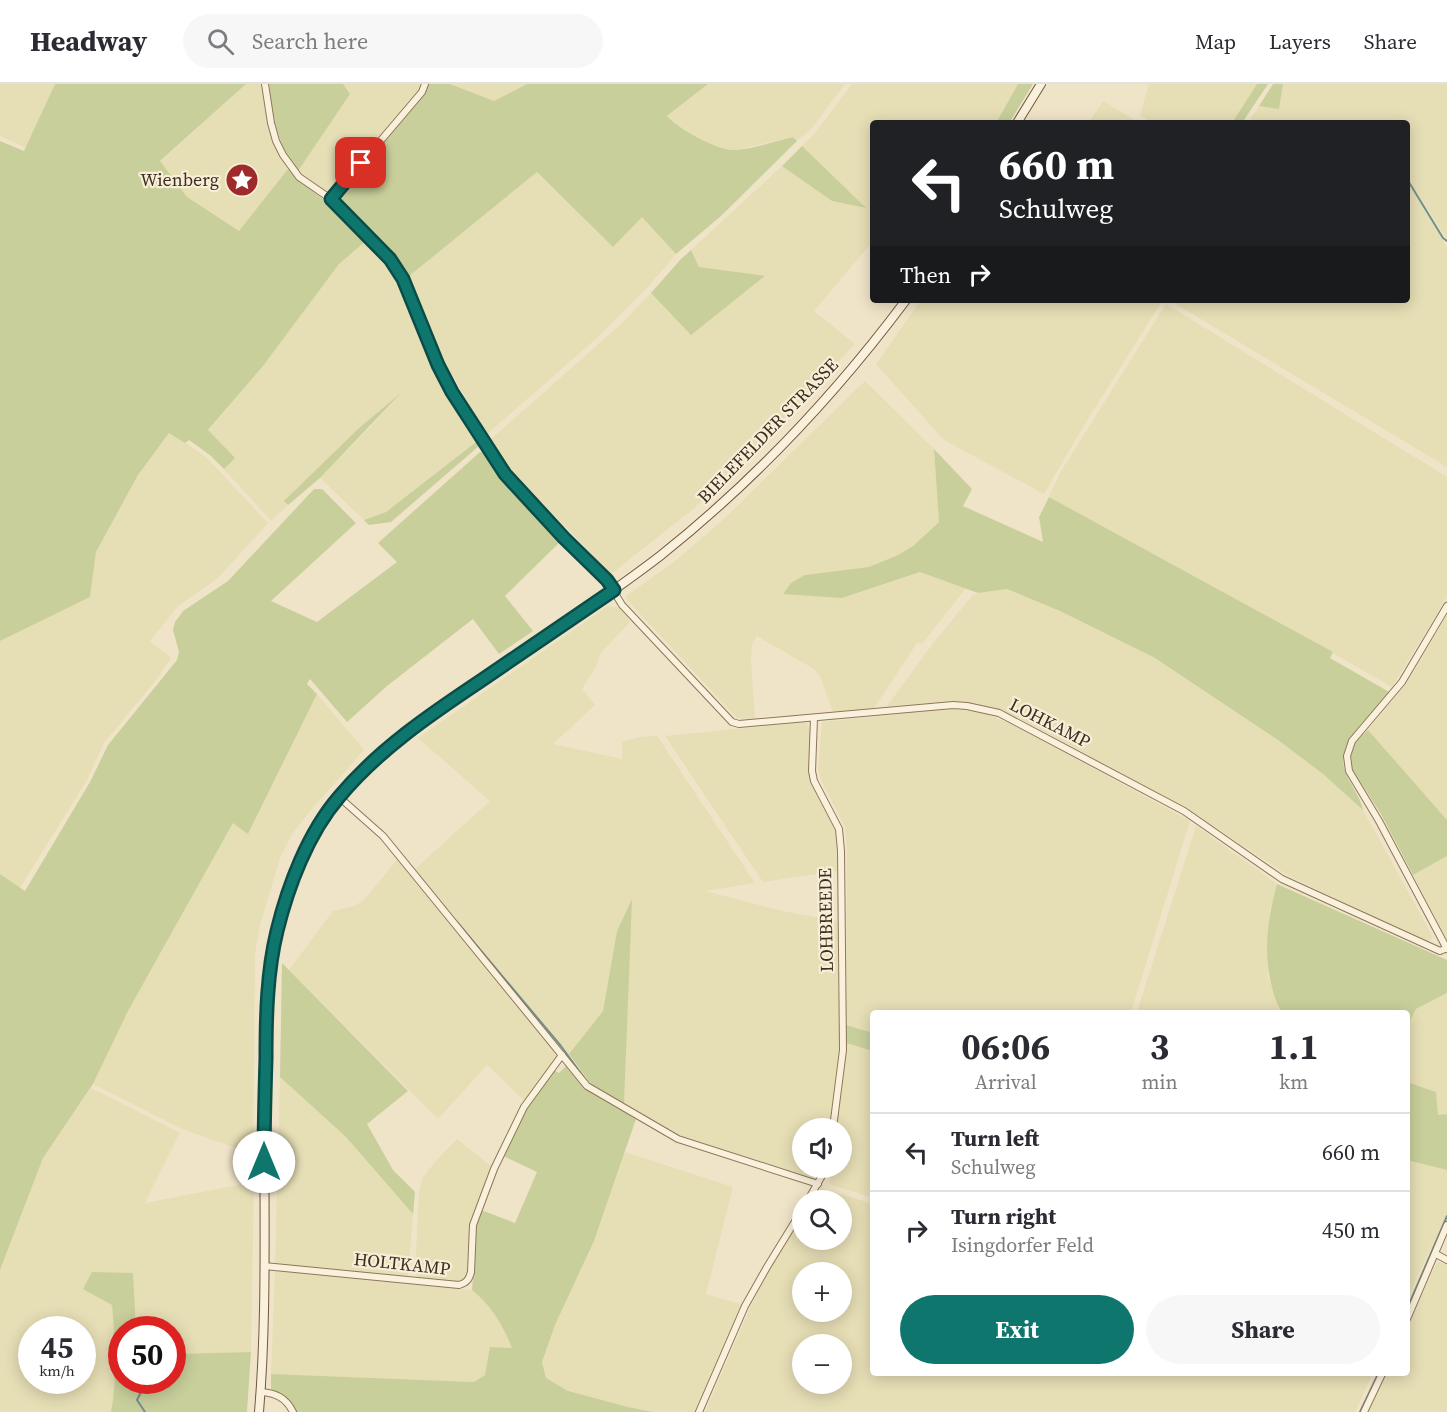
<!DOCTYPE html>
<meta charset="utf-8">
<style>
body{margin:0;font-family:"Source Serif 4",serif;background:#f7f7f7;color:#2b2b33;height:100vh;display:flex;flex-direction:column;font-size:22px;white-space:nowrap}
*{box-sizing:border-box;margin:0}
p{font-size:20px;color:#7c7c81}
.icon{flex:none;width:33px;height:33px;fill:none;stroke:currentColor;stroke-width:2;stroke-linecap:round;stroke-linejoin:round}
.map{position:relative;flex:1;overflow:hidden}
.sheet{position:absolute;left:870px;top:926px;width:540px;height:366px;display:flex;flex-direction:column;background:#fff;border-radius:6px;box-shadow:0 3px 15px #0003}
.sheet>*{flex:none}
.hud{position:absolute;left:870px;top:36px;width:540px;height:183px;border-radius:6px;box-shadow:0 3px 15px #0003;background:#202124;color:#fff;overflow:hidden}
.fabs{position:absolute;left:792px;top:1034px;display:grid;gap:12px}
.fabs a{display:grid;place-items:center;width:60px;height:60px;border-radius:50%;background:#fff;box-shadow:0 3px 15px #0003;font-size:30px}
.speed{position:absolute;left:18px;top:1232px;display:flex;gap:12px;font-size:30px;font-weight:700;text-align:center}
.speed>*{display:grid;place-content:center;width:78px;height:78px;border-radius:50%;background:#fff;box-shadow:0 3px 15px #0003;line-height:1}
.speed small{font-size:15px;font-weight:400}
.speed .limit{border:9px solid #d22;background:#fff;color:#111}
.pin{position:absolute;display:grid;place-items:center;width:51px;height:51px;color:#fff;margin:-26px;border-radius:12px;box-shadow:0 3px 9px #0006}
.me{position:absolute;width:66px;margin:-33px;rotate:0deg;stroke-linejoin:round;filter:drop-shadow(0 0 4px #0008)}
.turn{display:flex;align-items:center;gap:21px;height:126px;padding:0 30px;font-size:27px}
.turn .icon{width:78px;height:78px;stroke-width:2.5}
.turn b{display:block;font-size:42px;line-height:51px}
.then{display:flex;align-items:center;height:57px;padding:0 30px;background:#0003;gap:12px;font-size:22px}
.eta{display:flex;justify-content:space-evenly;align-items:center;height:102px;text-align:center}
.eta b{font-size:36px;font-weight:700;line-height:42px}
.button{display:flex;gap:12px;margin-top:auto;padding:12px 30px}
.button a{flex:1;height:69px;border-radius:36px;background:#0f766e;color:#fff;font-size:24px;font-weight:700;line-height:69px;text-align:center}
.button a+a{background:#f7f7f7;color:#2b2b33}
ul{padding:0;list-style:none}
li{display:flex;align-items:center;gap:18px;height:78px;padding:0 30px;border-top:2px solid #e1e1e2}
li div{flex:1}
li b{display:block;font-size:22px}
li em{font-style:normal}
header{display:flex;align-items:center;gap:36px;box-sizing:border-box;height:84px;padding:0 30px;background:#fff;border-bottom:2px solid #e1e1e2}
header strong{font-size:28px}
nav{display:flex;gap:33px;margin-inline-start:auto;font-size:21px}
.search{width:420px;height:54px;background:#f7f7f7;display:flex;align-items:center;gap:15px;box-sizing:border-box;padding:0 21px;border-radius:33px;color:#7c7c81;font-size:22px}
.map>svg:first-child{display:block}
.farmland{fill:#e6deb5;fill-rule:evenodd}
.green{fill:#c9cf9b}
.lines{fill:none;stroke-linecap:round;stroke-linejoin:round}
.stream{stroke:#6f938a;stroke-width:2}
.minor-casing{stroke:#8d765c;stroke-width:8}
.secondary-casing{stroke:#6f573f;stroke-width:10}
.minor{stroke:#faf1dc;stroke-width:6}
.secondary{stroke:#faf1dc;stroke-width:8}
.route-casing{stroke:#0a4d48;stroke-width:15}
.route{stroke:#0f766e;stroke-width:10}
.labels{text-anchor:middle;stroke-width:4.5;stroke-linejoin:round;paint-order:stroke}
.poi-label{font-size:18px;fill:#3d2e20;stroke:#f7eed8;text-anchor:end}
.street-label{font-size:18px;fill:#3d2e20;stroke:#f7eed8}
</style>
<header>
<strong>Headway</strong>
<div class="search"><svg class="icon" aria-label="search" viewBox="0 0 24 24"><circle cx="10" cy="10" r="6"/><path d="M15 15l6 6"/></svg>Search here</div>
<nav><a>Map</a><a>Layers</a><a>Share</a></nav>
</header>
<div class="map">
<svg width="1447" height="1328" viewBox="0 0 1447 1328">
<rect width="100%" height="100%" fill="#f0e4c8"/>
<g class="farmland">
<polygon points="0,0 55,0 26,64 0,52"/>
<polygon points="246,0 263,0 267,40 273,58 288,85 239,148 187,114 160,78"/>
<polygon points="343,0 422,0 419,6 332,111 298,87 350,10"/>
<polygon points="450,0 527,0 494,17"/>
<polygon points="708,0 845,0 812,44 797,57 793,53 731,67 709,59 672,39 667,33"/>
<polygon points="852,0 1018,0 996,39 873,39 873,157 814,227 855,260 731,391 692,426 611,490 510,385 491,355 620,241 651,209 691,250 764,193 699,183 691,166 782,82 832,117 865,124 802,62 815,49"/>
<polygon points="1149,0 1257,0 1232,39 1152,39 1140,31"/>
<polygon points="1283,0 1447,0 1447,155 1407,93 1407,39 1248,39 1259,22 1279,24"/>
<polygon points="1103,17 1136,37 1138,39 1089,39"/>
<polygon points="537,88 613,163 642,132 676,170 647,204 598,253 487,350 446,280 408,193"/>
<polygon points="1407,97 1447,163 1447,383 1169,216 1407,216"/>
<polygon points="367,156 387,176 400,197 435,284 476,358 386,428 364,436 320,394 377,336 401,309 359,344 285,417 288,421 271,437 224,385 234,374 208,347 263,282 339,180"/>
<polygon points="921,216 1160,216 1162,217 1080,348 1044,410 944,356 876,280"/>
<polygon points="1166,220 1447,393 1447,513 1392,603 1286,542 1049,413 1060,389"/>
<polygon points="865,297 934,365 939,438 913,462 898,471 869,483 805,491 783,509 842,514 920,488 966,504 922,560 917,559 874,624 833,628 820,592 814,585 757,552 752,561 751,576 755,634 743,635 736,633 628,517 626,512 675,477 725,434"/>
<polygon points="170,348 207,374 268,439 217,495 178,522 150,557 171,574 157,595 104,659 87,696 20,804 0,790 0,557 90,513 96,468 138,391"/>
<polygon points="1007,505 1060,527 1155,574 1278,656 1323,690 1363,726 1433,853 1427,858 1287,791 1185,723 1013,631 981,621 953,617 887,622 934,558 972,512 978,509"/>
<polygon points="608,522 619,524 630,538 601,569 595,584 582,605 595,621 553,660 622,675 622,658 640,653 657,652 755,799 705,807 782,827 838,837 839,965 829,1044 802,1044 802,1083 823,1083 820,1091 813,1094 679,1052 624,1020 631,817 617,847 603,927 569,970 415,785 490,717 418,654"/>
<polygon points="1447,531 1447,736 1368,646 1407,599"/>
<polygon points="317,610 364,666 311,726 293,749 280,774 260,841 255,870 253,1070 182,1045 93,1000 128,927 233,739 249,749"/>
<polygon points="953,625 982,629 1010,639 1190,737 1131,928 873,928 873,949 846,941 847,766 845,743 821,696 818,685 822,638"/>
<polygon points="806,638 811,647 809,689 836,745 837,787 763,798 665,652"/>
<polygon points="1196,742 1277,800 1270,827 1267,867 1268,894 1281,928 1137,928"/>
<polygon points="1447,772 1447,857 1413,791"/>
<polygon points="397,776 556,969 556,975 525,1017 487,981 438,1035 289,886 333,827 354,822 364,816"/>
<polygon points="1447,909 1447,1030 1438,1032 1436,1008 1407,998 1407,943 1416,925"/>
<polygon points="846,959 873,967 873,1114 829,1100 831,1083 842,1083 842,1044 836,1044"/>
<polygon points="280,993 346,1053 413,1130 408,1191 404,1193 275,1180"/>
<path d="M 91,1004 L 180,1049 L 145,1119 L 254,1098 L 251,1268 L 173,1270 L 172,1245 L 136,1245 L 133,1189 L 84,1205 L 112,1220 L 116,1268 L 115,1308 L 111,1328 L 0,1328 L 0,1186 L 43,1074 ZM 32,1245 L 82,1245 L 82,1296 L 32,1296 Z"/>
<polygon points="457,1055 492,1083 470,1140 468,1188 464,1195 458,1198 419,1195 415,1189 419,1108 423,1094 434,1079"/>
<polygon points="625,1068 733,1103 706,1210 743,1221 697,1328 653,1328 628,1323 568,1308 546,1294 542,1278 555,1241 594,1157"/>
<polygon points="1407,1076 1447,1086 1447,1129 1407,1215"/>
<path d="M 821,1104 L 873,1120 L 873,1288 L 1373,1289 L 1355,1328 L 705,1328 L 750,1224 L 770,1184 L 802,1133 L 802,1155 L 842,1155 L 842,1116 L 813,1116 ZM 802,1188 L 842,1188 L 842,1227 L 802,1227 ZM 802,1260 L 842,1260 L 842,1299 L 802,1299 Z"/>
<polygon points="1440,1178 1447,1182 1447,1328 1368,1328 1386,1289 1407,1288 1407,1244 1436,1180"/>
<polygon points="275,1187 472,1206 481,1213 494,1229 505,1246 512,1264 485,1291 475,1298 271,1290"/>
</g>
<g class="green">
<polygon points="55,0 246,0 160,77 187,113 239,147 288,85 302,99 342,130 367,156 339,180 263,282 208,346 235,374 224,385 211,372 189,356 185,359 169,349 138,391 96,468 90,513 0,557 0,57 24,67"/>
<path d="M 269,0 L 343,0 L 350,10 L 298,87 C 275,55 274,37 269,0 Z"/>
<path d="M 429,0 L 450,0 L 494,17 L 527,0 L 708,0 L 667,32 C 675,43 719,67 733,66 C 750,66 776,57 793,53 L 797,57 L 721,132 L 676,170 L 642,133 L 613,163 L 537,88 L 408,193 L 393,172 L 336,114 L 425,9 Z"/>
<polygon points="1018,0 1033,0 1009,39 996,39"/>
<polygon points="1257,0 1268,0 1242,39 1232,39"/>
<polygon points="1273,0 1283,0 1279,25 1259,22"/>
<polygon points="802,62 866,124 832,117 782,82"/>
<polygon points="691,166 699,183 765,192 691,251 651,209 680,176"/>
<polygon points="402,308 320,394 288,421 284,417 359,344"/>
<polygon points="476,358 479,362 391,438 369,441 364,436 386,428"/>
<path d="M 934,365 L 972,405 L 963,422 L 1043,458 L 1039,433 L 1049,413 L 1333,568 L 1330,574 L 1391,609 C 1373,628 1335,659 1345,687 C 1350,701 1360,711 1363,726 L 1323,690 L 1278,656 L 1155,574 L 1060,527 L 1007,505 L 978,509 L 920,488 L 842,514 L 783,510 L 791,499 L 805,491 L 869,483 L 898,471 L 913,462 L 939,438 Z"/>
<polygon points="480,368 485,369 501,392 562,456 505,512 533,547 499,570 473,535 387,602 347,638 310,595 307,600 317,610 248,750 233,739 128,927 93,1000 43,1074 0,1186 0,790 25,807 90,698 108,661 177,576 179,568 173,546 175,538 183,527 228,497 314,405 322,405 356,439 271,517 317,538 397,478 378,459"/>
<polygon points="1368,646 1447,736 1447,772 1413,791 1381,730 1352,685 1351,672 1355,658"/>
<path d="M 1277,800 L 1447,876 L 1447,909 L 1416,925 L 1407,943 L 1407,928 L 1281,928 C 1261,886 1265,844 1277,800 Z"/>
<polygon points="632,815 624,1020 590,999 569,970 603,927 617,847"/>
<polygon points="282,879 408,1007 367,1040 393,1086 415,1108 413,1130 346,1053 280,993"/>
<polygon points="846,941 873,949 873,967 846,959"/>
<path d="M 566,982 L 586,1005 L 636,1035 L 594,1157 L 555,1241 L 542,1278 L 546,1294 L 568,1307 L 628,1323 L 653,1328 L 296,1328 C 289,1316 283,1310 271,1305 L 271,1290 L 474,1298 L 485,1291 L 490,1263 L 512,1264 C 503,1241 491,1221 472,1206 L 476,1142 L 481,1126 L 515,1139 L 537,1088 L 503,1072 L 526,1024 L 554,986 L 559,989 Z"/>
<polygon points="1407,998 1436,1008 1438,1031 1447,1030 1447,1086 1407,1076"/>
<path d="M 92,1188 L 133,1189 L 136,1245 L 122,1245 L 122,1296 L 172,1296 L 173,1270 L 251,1268 L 247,1328 L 111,1328 C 118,1292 115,1257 112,1221 L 83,1205 Z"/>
</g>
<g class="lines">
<g class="stream">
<polyline points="1407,95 1443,154 1447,157"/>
<polyline points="427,245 441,281 469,328"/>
<path d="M 497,372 C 526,416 571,455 609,491"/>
<polyline points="457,838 561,962 588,999"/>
<polyline points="1407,1225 1447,1132"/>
<polyline points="136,1296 142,1306 137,1316 145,1328"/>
<polyline points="1360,1328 1379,1288"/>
</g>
<g class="minor-casing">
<g id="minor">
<polyline points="265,0 271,39 276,57 283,71 299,93 331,115 390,175 403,195 438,281 452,308 505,390 564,454 607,496 622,521 732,638 739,640 953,621 967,622 999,629 1184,727 1282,795 1440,867 1447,864"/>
<polyline points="331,115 422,8 425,0"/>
<polyline points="1447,522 1402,598 1352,657 1347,672 1349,687 1379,737 1447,865"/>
<polyline points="814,634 812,687 814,697 839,745 841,767 843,966 833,1044"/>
<polyline points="339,713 383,752 587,1002 678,1055 818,1100"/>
<polyline points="808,1116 827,1083"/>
<polyline points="1436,1170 1447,1176"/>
<path d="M 264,1182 L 459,1201 C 466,1199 469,1196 471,1188 L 473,1141 L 494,1085 L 524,1023 L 562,971"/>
<polyline points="1407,1235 1447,1141"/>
<path d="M 261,1308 C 276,1309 286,1314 293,1328"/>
<polyline points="699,1328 745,1222 767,1183 802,1126"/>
<polyline points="1364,1328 1383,1288"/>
</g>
</g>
<g class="secondary-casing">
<g id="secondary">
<polyline points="1017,39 1041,0"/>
<path d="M 259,1328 C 268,1222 263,1114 265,1007 C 266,954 264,899 277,847 C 288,801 307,752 337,715 C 374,669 423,636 471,604 C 534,560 599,519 660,472 C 753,398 835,311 906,216"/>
</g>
</g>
<use href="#minor" class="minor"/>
<use href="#secondary" class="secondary"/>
</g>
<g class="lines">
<g class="route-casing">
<path id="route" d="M 264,1078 C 264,1043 265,1008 266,974 C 266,932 267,888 277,847 C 288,802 308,749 339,713 C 379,665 431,630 482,596 C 526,566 570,536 614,506 L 607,496 L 564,454 L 505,390 L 452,308 L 438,281 L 403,195 L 390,175 L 331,115 L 361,79"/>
</g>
<use href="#route" class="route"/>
</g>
<defs>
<g id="sight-disc" transform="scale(1.725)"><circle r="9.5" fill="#9e2a2b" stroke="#f7eed8"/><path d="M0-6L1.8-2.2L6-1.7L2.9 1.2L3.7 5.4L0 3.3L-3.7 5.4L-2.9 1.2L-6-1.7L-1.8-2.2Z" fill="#fff"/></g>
</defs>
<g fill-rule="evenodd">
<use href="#sight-disc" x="242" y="96"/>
</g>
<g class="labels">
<g class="poi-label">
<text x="219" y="102">Wienberg</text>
</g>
<g class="street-label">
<text transform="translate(768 347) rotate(-46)" y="6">BIELEFELDER STRASSE</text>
<text transform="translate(1050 639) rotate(27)" y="6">LOHKAMP</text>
<text transform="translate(826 836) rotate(-91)" y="6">LOHBREEDE</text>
<text transform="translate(402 1180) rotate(6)" y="6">HOLTKAMP</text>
</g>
</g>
</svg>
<div class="fabs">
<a><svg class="icon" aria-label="sound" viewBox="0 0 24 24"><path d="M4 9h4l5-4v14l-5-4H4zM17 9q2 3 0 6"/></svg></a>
<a><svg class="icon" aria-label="search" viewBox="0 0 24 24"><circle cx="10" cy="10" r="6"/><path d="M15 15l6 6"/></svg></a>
<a>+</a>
<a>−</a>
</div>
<div class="speed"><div>45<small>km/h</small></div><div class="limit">50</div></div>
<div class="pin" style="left:361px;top:79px;background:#d93025"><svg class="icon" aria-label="arrive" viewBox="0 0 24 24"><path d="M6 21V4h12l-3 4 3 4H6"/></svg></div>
<svg class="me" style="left:264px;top:1078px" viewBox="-20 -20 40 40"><circle r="19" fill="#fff"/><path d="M0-13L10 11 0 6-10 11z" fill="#0f766e"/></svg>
<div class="hud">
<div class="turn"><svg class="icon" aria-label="left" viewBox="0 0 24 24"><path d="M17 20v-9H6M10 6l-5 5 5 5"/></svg><div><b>660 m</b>Schulweg</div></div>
<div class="then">Then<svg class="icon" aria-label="right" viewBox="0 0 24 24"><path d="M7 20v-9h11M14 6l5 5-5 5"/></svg></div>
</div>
<section class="sheet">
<div class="eta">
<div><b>06:06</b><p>Arrival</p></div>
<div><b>3</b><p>min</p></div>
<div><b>1.1</b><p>km</p></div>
</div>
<ul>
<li><svg class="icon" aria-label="left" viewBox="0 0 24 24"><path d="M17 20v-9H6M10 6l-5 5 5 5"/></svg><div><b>Turn left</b><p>Schulweg</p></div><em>660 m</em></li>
<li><svg class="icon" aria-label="right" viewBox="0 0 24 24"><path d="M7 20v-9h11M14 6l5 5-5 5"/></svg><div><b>Turn right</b><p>Isingdorfer Feld</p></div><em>450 m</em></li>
</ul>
<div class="button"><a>Exit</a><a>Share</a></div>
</section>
</div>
